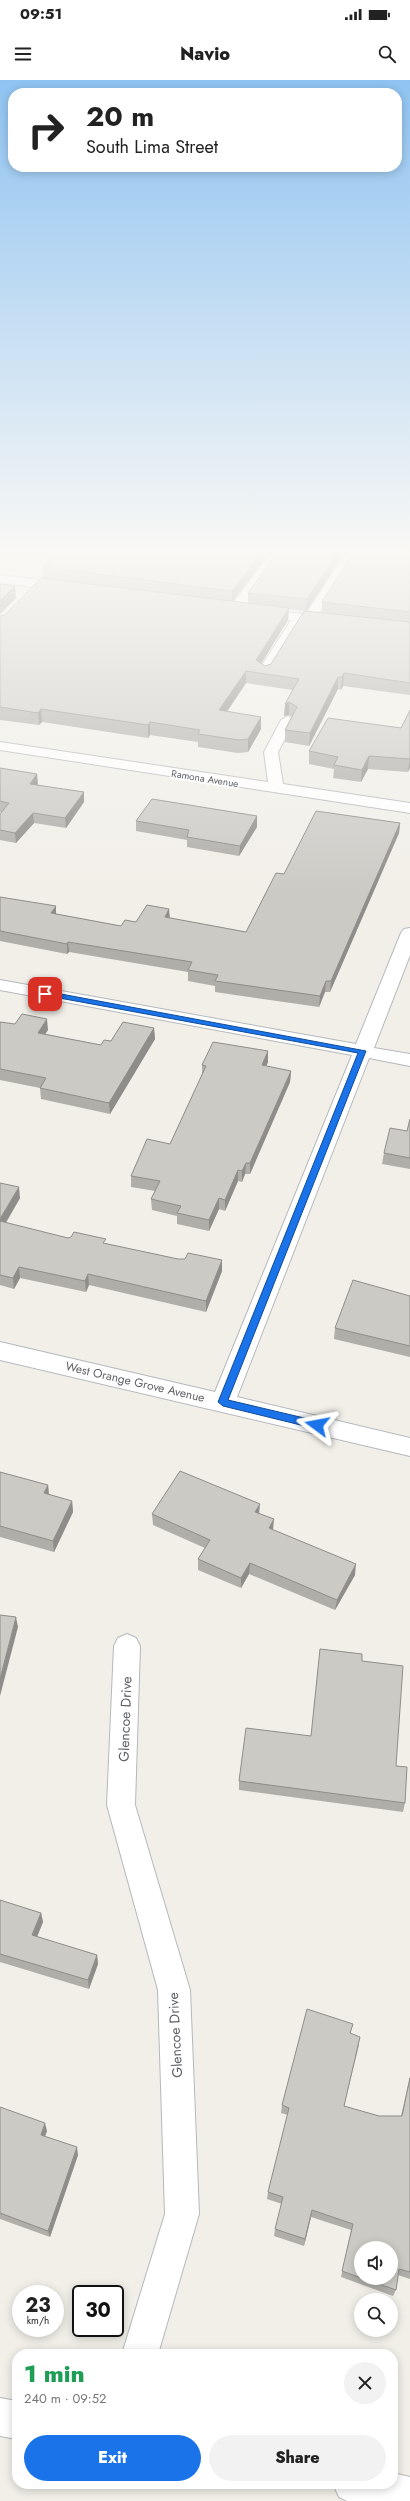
<!DOCTYPE html>
<meta charset="utf-8">
<style>
body{margin:0;font-family:Jost,sans-serif;background:#f2f2f2;color:#222;height:100vh;display:flex;flex-direction:column;font-size:15px;white-space:nowrap}
*{box-sizing:border-box;margin:0}
p{font-size:13px;color:#767676}
.icon{flex:none;width:22px;height:22px;fill:none;stroke:currentColor;stroke-width:2;stroke-linecap:round;stroke-linejoin:round}
.map{position:relative;flex:1;overflow:hidden}
.side{position:absolute;left:12px;top:2269px;width:386px;height:140px;display:flex;flex-direction:column;background:#fff;border-radius:16px;box-shadow:0 2px 10px #0003}
.side>*{flex:none}
.top-card{position:absolute;left:8px;top:8px;width:394px;height:84px;border-radius:16px;box-shadow:0 2px 10px #0003;background:#fff;color:#222;overflow:hidden}
.fabs{position:absolute;left:354px;top:2161px;display:grid;gap:8px}
.fabs a{display:grid;place-items:center;width:44px;height:44px;border-radius:50%;background:#fff;box-shadow:0 2px 10px #0003;font-size:20px}
.speed{position:absolute;left:12px;top:2205px;display:flex;gap:8px;font-size:20px;font-weight:700;text-align:center}
.speed>*{display:grid;place-content:center;width:52px;height:52px;border-radius:50%;background:#fff;box-shadow:0 2px 10px #0003;line-height:1}
.speed small{font-size:10px;font-weight:400}
.speed .limit{border:2px solid #111;border-radius:6px;background:#fff;color:#111}
.pin{position:absolute;display:grid;place-items:center;width:34px;height:34px;color:#fff;margin:-17px;border-radius:8px;box-shadow:0 2px 6px #0006}
.me{position:absolute;width:44px;margin:-22px;rotate:283deg;stroke-linejoin:round;filter:drop-shadow(0 0 3px #0008)}
.turn{display:flex;align-items:center;gap:14px;height:84px;padding:0 12px;font-size:18px}
.turn .icon{width:52px;height:52px;stroke-width:2.5}
.turn b{display:block;font-size:28px;line-height:34px}
.round{display:grid;place-items:center;flex:none;width:42px;height:42px;border-radius:21px;background:#f2f2f2}
.summary{display:flex;align-items:center;justify-content:space-between;height:68px;padding:0 12px}
h1{font-size:24px;font-weight:800;line-height:30px;color:#1e9e55}
.primary-button{display:flex;gap:8px;margin-top:auto;padding:8px 12px}
.primary-button a{flex:1;height:46px;border-radius:24px;background:#1a73e8;color:#fff;font-size:16px;font-weight:800;line-height:46px;text-align:center}
.primary-button a+a{background:#f2f2f2;color:#222}
.status{display:flex;justify-content:space-between;align-items:center;height:28px;padding:0 20px;background:#fff;direction:ltr}
.status svg{height:11px;fill:currentColor}
header{display:flex;justify-content:space-between;align-items:center;height:52px;padding:0 12px;background:#fff;font-size:18px;font-weight:800}
.map>svg:first-child{display:block}
.lines{fill:none;stroke-linecap:round;stroke-linejoin:round}
.minor-casing{stroke:#b5b8bc;stroke-width:2}
.minor{fill:#fff;fill-rule:evenodd}
.wall{fill:#afaea9;fill-rule:evenodd}
.shaded-wall{fill:#8f8d8a}
.building{fill:#cccac5;stroke:#8f8d8a}
.route{fill:#1a73e8;stroke:#114b97}
.labels{text-anchor:middle;stroke-width:4;stroke-linejoin:round;paint-order:stroke}
.far-street-label{font-size:10px;fill:#5f6368;stroke:#fff}
.street-label{font-size:12px;fill:#5f6368;stroke:#fff}
.near-street-label{font-size:14px;fill:#5f6368;stroke:#fff}
</style>
<div class="status"><b>09:51</b><svg viewBox="0 0 49 12"><path d="M0 12V9h3v3zM5 12V6h3v6zM10 12V3h3v9zM15 12V0h3v12zM26 1h20v11H26zM47 4h2v5h-2z"/></svg></div>
<header><svg class="icon" aria-label="menu" viewBox="0 0 24 24"><path d="M4 6h16M4 12h16M4 18h16"/></svg>Navio<svg class="icon" aria-label="search" viewBox="0 0 24 24"><circle cx="10" cy="10" r="6"/><path d="M15 15l6 6"/></svg></header>
<div class="map">
<svg width="410" height="2421" viewBox="0 0 410 2421">
<rect width="100%" height="100%" fill="#f1efe8"/>
<g class="lines">
<g class="minor-casing">
<g id="minor">
<polygon points="273,475 279,479 241,532 231,532 230,529 231,526 269,476"/>
<polygon points="344,475 356,475 318,535 334,537 336,540 334,543 303,541 269,596 259,596 257,593 291,540 253,535 252,532 253,529 306,534"/>
<polygon points="0,495 65,503 71,507 65,511 0,503"/>
<polygon points="288,636 295,640 278,672 283,704 410,723 410,733 0,670 0,662 268,702 264,672 281,640"/>
<polygon points="410,848 410,875 374,968 410,974 410,986 369,978 237,1317 410,1358 410,1376 0,1280 0,1262 215,1312 352,975 0,910 0,900 356,964 401,853 404,849"/>
<polygon points="127,1554 136,1558 140,1566 135,1725 190,1910 199,2134 158,2274 122,2274 165,2134 158,1910 107,1725 114,1566 118,1558"/>
<polygon points="0,2318 17,2321 17,2359 0,2356"/>
<polygon points="393,2393 410,2397 410,2421 347,2421 339,2417 333,2404 393,2404"/>
</g>
</g>
<use href="#minor" class="minor"/>
</g>
<g class="wall">
<path d="M 55,475 L 270,475 L 268,475 L 233,521 L 248,523 L 248,513 L 275,476 L 274,475 L 343,475 L 307,531 L 322,532 L 322,522 L 410,475 L 410,615 L 343,606 L 341,610 L 338,609 L 309,666 L 285,662 L 285,650 L 292,637 L 289,635 L 284,636 L 292,610 L 246,603 L 227,632 L 261,649 L 248,672 L 238,673 L 198,667 L 198,662 L 150,655 L 148,658 L 42,642 L 39,645 L 0,640 L 0,536 L 5,535 L 43,498 L 43,487 ZM 289,529 L 304,531 L 271,584 L 265,586 L 261,584 L 288,540 Z"/>
<polygon points="410,630 410,688 408,692 368,689 361,702 333,698 334,689 309,684 309,671 401,648"/>
<polygon points="0,688 38,704 38,705 84,722 66,748 34,743 16,763 0,760 0,734 2,732 0,732"/>
<polygon points="136,741 257,747 239,776 187,767 187,760 136,751"/>
<polygon points="400,743 399,753 330,912 325,912 319,927 215,912 215,906 188,901 188,892 69,872 67,874 0,861 0,817 56,834 121,846 136,842 170,838 246,852 284,794"/>
<polygon points="0,942 48,950 45,954 101,965 111,961 154,948 155,959 110,1034 41,1019 40,1008 0,1000"/>
<polygon points="268,971 268,982 266,986 291,991 290,1002 250,1094 245,1094 242,1102 238,1101 225,1131 219,1129 209,1151 177,1144 177,1136 152,1130 151,1119 155,1111 131,1107 131,1096 170,1064 202,995 202,985"/>
<polygon points="410,1039 410,1089 382,1084 384,1073 407,1051"/>
<polygon points="0,1103 20,1118 6,1143 68,1158 106,1164 222,1191 206,1232 89,1205 86,1212 20,1198 14,1209 0,1205"/>
<polygon points="410,1216 410,1277 334,1259 335,1248"/>
<polygon points="0,1392 48,1405 49,1415 72,1421 73,1432 54,1472 0,1457"/>
<polygon points="259,1433 273,1450 355,1495 335,1530 249,1494 241,1508 198,1490 198,1479 205,1468 153,1445 152,1434"/>
<polygon points="362,1581 396,1686 405,1723 403,1732 239,1710 239,1701 311,1656"/>
<polygon points="0,1820 41,1833 43,1842 37,1857 97,1875 98,1884 89,1909 0,1882"/>
<path d="M 351,1953 L 359,1965 L 344,2026 L 379,2036 L 401,2036 L 410,1996 L 410,2199 L 398,2195 L 396,2210 L 393,2216 L 341,2197 L 351,2150 L 311,2137 L 304,2166 L 274,2156 L 275,2149 L 282,2124 L 267,2119 L 268,2112 L 288,2035 L 281,2033 L 282,2025 ZM 361,2168 L 391,2198 L 361,2198 Z"/>
<polygon points="0,2027 47,2051 45,2057 78,2075 50,2157 0,2139"/>
</g>
<g class="shaded-wall">
<polygon points="260,475 270,475 268,475 232,522 232,511"/>
<polygon points="336,475 343,475 306,531 307,519"/>
<polygon points="15,506 16,518 0,534 0,521"/>
<polygon points="289,528 288,540 256,592 256,580"/>
<polygon points="246,591 246,603 219,643 219,630"/>
<polygon points="344,593 343,606 341,610 342,597"/>
<polygon points="338,597 338,609 309,666 310,653"/>
<polygon points="289,622 289,635 284,636 285,624"/>
<polygon points="41,629 42,642 39,645 38,633"/>
<polygon points="261,637 261,649 248,672 248,659"/>
<polygon points="150,642 150,655 148,658 148,645"/>
<polygon points="369,676 368,689 361,702 362,690"/>
<polygon points="410,678 410,688 408,692"/>
<polygon points="37,694 38,704 31,714 30,704"/>
<polygon points="84,712 84,722 66,748 65,738"/>
<polygon points="33,733 34,743 16,763 15,753"/>
<polygon points="257,736 257,747 239,776 240,766"/>
<polygon points="400,743 399,753 330,912 331,901"/>
<polygon points="56,826 56,837 51,833"/>
<polygon points="169,829 170,839 165,837"/>
<polygon points="68,862 69,872 67,874 67,864"/>
<polygon points="326,901 325,912 319,927 320,916"/>
<polygon points="47,939 48,950 39,963 38,953"/>
<polygon points="154,948 155,959 110,1034 109,1023"/>
<polygon points="268,971 268,982 262,996 262,985"/>
<polygon points="291,991 290,1002 250,1094 250,1083"/>
<polygon points="246,1083 245,1094 242,1102 242,1091"/>
<polygon points="238,1090 238,1101 225,1131 225,1120"/>
<polygon points="19,1107 20,1118 0,1152 0,1139"/>
<polygon points="219,1118 219,1129 209,1151 209,1140"/>
<polygon points="222,1180 222,1191 206,1232 206,1221"/>
<polygon points="19,1187 20,1198 14,1209 13,1198"/>
<polygon points="88,1194 89,1205 86,1212 85,1201"/>
<polygon points="48,1405 49,1416 44,1413"/>
<polygon points="72,1421 73,1432 54,1472 53,1461"/>
<polygon points="260,1424 259,1434 255,1432"/>
<polygon points="274,1439 273,1450 269,1448"/>
<polygon points="250,1483 249,1494 241,1508 241,1498"/>
<polygon points="356,1484 355,1495 335,1530 337,1520"/>
<polygon points="16,1537 18,1547 0,1616 0,1599"/>
<polygon points="41,1833 43,1842 34,1864 32,1855"/>
<polygon points="97,1875 98,1884 89,1909 88,1900"/>
<polygon points="45,2043 47,2051 42,2063 41,2055"/>
<polygon points="77,2067 78,2075 50,2157 48,2151"/>
<polygon points="312,2130 311,2137 304,2166 305,2159"/>
</g>
<g class="building">
<polygon points="55,475 260,475 232,511 43,487"/>
<polygon points="276,475 336,475 307,519 248,513"/>
<polygon points="352,475 410,475 410,532 322,522"/>
<polygon points="41,498 289,528 256,580 265,586 271,584 304,531 410,542 410,603 344,593 342,597 338,597 310,653 285,650 297,627 289,622 285,624 299,599 246,591 219,630 261,637 248,659 239,660 198,654 200,650 150,642 148,645 41,629 38,633 0,627 0,536 5,535"/>
<polygon points="0,504 15,506 0,521"/>
<polygon points="410,630 410,679 369,676 362,690 334,685 338,677 309,671 328,638 401,648"/>
<polygon points="0,688 37,694 30,704 84,712 65,738 33,733 15,753 0,750 0,734 9,723 0,721"/>
<polygon points="152,719 257,736 240,766 187,757 189,750 136,741"/>
<polygon points="316,731 400,743 331,901 326,901 320,916 215,901 218,895 188,890 192,882 68,862 67,864 0,851 0,817 56,826 51,833 121,846 125,840 136,842 147,825 169,829 165,837 246,852 276,793 284,794"/>
<polygon points="22,934 47,939 38,953 101,965 104,960 111,961 123,942 154,948 109,1023 40,1008 46,998 0,989 0,942 15,944"/>
<polygon points="213,962 268,971 262,985 291,991 250,1083 246,1083 242,1091 238,1090 225,1120 219,1118 209,1140 177,1133 181,1126 151,1119 160,1101 131,1096 147,1059 170,1064 206,986 202,985"/>
<polygon points="410,1039 410,1078 384,1073 390,1048 407,1051"/>
<polygon points="0,1103 19,1107 0,1139"/>
<polygon points="0,1141 68,1158 71,1157 74,1152 106,1159 103,1163 178,1179 185,1179 188,1173 222,1180 206,1221 88,1194 85,1201 19,1187 13,1198 0,1195"/>
<polygon points="353,1200 410,1216 410,1266 335,1248"/>
<polygon points="180,1391 260,1424 255,1432 274,1439 269,1448 356,1484 337,1520 250,1483 241,1498 198,1479 210,1460 152,1434"/>
<polygon points="0,1392 48,1405 44,1413 72,1421 53,1461 0,1446"/>
<polygon points="0,1535 16,1537 0,1599"/>
<polygon points="320,1569 362,1574 362,1581 403,1586 396,1686 407,1687 405,1723 239,1701 246,1648 311,1656"/>
<polygon points="0,1820 41,1833 32,1855 97,1875 88,1900 0,1874"/>
<polygon points="307,1929 353,1944 350,1953 360,1957 344,2026 379,2036 402,2036 410,1998 410,2192 399,2189 396,2210 362,2198 391,2198 391,2168 361,2168 361,2198 342,2191 353,2144 312,2130 305,2159 275,2149 283,2117 268,2112 289,2028 282,2025"/>
<polygon points="0,2027 45,2043 41,2055 77,2067 48,2151 0,2133"/>
</g>
<linearGradient id="sky" x2="0" y2="1"><stop stop-color="#8fc3f1"/><stop offset="0.58" stop-color="#f9f8f5"/><stop offset="1" stop-color="#f9f8f5" stop-opacity="0"/></linearGradient>
<rect width="410" height="813" fill="url(#sky)"/>
<polygon class="route" points="45,911 366,971 228,1320 317,1341 320,1342 320,1347 317,1349 223,1326 218,1322 358,973 43,915 42,914"/>
<g class="labels">
<g class="far-street-label">
<text transform="translate(205 698) rotate(9)" y="4">Ramona Avenue</text>
</g>
<g class="street-label">
<text transform="translate(135 1302) rotate(13)" y="4">West Orange Grove Avenue</text>
</g>
<g class="near-street-label">
<text transform="translate(125 1639) rotate(-88)" y="5">Glencoe Drive</text>
<text transform="translate(175 1955) rotate(-93)" y="5">Glencoe Drive</text>
</g>
</g>
</svg>
<div class="fabs">
<a><svg class="icon" aria-label="sound" viewBox="0 0 24 24"><path d="M4 9h4l5-4v14l-5-4H4zM17 9q2 3 0 6"/></svg></a>
<a><svg class="icon" aria-label="search" viewBox="0 0 24 24"><circle cx="10" cy="10" r="6"/><path d="M15 15l6 6"/></svg></a>
</div>
<div class="speed"><div>23<small>km/h</small></div><div class="limit">30</div></div>
<div class="pin" style="left:45px;top:914px;background:#d93025"><svg class="icon" aria-label="arrive" viewBox="0 0 24 24"><path d="M6 21V4h12l-3 4 3 4H6"/></svg></div>
<svg class="me" style="left:317px;top:1345px" viewBox="-20 -20 40 40"><path d="M0-17L14 15 0 8-14 15z" fill="#1a73e8" stroke="#fff" stroke-width="4"/></svg>
<div class="top-card">
<div class="turn"><svg class="icon" aria-label="right" viewBox="0 0 24 24"><path d="M7 20v-9h11M14 6l5 5-5 5"/></svg><div><b>20 m</b>South Lima Street</div></div>
</div>
<section class="side">
<div class="summary"><div><h1>1 min</h1><p>240 m · 09:52</p></div><a class="round"><svg class="icon" aria-label="close" viewBox="0 0 24 24"><path d="M6 6l12 12M18 6L6 18"/></svg></a></div>
<div class="primary-button"><a>Exit</a><a>Share</a></div>
</section>
</div>
